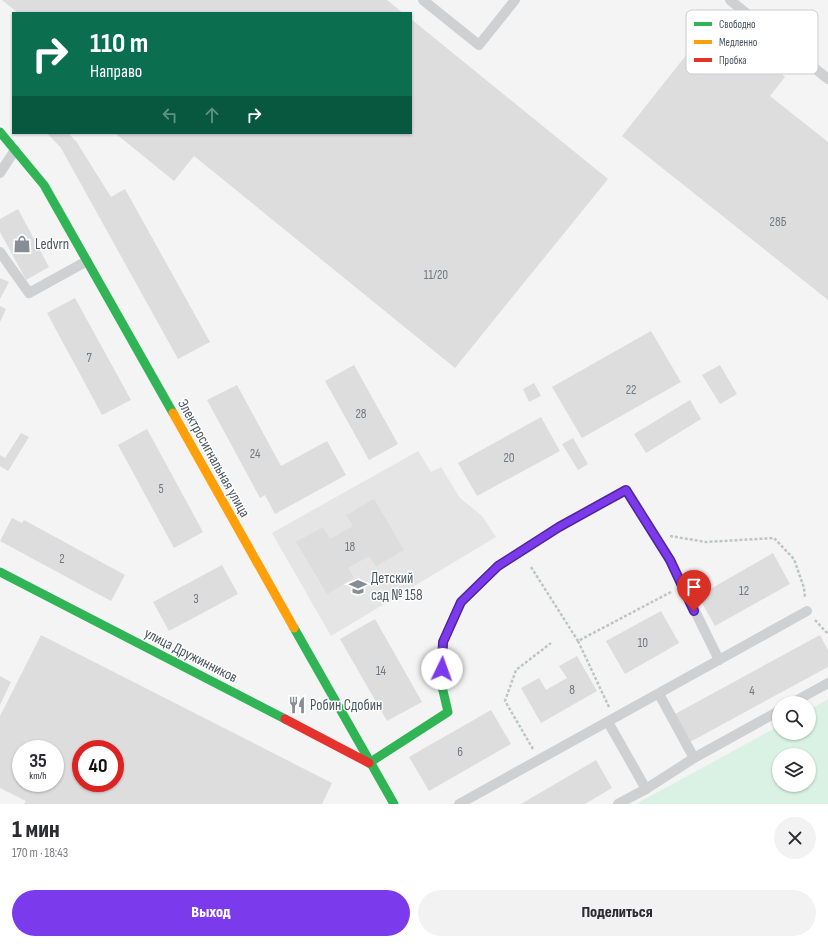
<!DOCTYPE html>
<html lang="ru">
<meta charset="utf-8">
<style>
body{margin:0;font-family:"Sofia Sans Condensed",sans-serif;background:#f2f2f3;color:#2b2b33;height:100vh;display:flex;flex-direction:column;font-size:15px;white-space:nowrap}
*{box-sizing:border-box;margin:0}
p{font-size:13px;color:#7c7c81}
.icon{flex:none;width:22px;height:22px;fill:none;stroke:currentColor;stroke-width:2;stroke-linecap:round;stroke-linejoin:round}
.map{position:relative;height:804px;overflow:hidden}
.drawer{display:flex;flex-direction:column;background:#fff;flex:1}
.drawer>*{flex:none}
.hud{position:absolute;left:12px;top:12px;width:400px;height:122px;border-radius:0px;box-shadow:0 1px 3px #0004;background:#0b6e4f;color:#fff;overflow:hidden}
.buttons{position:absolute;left:772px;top:696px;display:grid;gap:8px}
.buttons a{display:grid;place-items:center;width:44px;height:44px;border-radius:50%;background:#fff;box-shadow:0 1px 3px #0004;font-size:20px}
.speed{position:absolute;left:12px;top:740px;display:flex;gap:8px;font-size:20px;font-weight:700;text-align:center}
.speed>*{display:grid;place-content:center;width:52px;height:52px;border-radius:50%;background:#fff;box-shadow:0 1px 3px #0004;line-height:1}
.speed small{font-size:10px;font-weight:400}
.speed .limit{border:6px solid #d22;background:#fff;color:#111}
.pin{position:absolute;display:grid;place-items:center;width:34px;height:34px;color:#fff;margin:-41px -17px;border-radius:50% 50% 50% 0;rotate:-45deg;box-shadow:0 0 4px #0007}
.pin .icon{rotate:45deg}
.me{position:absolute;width:44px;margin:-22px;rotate:3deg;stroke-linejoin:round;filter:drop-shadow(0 0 3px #0008)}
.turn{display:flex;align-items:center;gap:14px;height:84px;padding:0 12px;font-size:18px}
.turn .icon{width:52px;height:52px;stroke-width:2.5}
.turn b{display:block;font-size:28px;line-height:34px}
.lanes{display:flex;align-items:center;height:38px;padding:0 12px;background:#0003;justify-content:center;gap:20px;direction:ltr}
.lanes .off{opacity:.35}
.round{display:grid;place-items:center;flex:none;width:42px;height:42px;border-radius:21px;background:#f2f2f3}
.head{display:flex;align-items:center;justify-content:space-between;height:68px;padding:0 12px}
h1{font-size:24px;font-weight:800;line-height:30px}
.primary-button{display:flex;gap:8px;margin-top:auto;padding:8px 12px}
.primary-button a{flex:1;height:46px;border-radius:24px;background:#7c3aed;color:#fff;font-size:16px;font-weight:800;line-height:46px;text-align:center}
.primary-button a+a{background:#f2f2f3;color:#2b2b33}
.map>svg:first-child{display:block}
.education{fill:#e6e5e6}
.green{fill:#d9f2e3;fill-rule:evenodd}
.building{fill:#ddddde;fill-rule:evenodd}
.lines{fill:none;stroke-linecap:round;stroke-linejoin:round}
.path{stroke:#bcc7c4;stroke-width:2.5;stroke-dasharray:3 2;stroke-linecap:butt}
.lane{stroke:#ced0d2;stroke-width:10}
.fast{stroke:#30b455;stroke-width:9}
.slow{stroke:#ff9f0a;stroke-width:9}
.jam{stroke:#e5322d;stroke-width:9}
.route-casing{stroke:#51269a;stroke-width:10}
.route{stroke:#7c3aed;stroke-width:7}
.labels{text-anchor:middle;stroke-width:3;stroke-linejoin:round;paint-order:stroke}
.number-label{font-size:13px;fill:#707881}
.poi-label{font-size:15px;fill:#4a5661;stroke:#fff;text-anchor:start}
.street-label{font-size:15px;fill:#4a5661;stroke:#fff}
.key{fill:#fff;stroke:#c9ccd0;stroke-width:1}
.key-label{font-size:11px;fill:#4a5661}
</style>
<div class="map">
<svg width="828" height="804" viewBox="0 0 828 804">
<rect width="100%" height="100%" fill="#f4f4f4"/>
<polygon class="education" points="418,451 431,472 441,467 460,498 482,516 496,537 331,636 272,533"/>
<path class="green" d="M 828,699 L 828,804 L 636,804 L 779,726 L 779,733 L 809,733 L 809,710 ZM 779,755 L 809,755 L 809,785 L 779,785 Z"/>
<g class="building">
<polygon points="2,0 387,0 403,13 18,13"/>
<polygon points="411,19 608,179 455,368 194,156 174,181 115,133 411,133"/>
<polygon points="714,20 785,77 770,96 828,142 828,300 622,136"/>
<polygon points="47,133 68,133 76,141 111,197 125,189 210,342 178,359 61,148"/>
<polygon points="18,209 49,267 26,280 0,232 0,219"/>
<polygon points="0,278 9,282 0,299"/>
<polygon points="75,298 131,400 102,415 47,313"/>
<polygon points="0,306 6,309 0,322"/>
<polygon points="651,331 681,382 582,438 552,387"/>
<polygon points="354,365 398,444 369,460 325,381"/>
<polygon points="720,365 737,394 720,404 702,375"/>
<polygon points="534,383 541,396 529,402 523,389"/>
<polygon points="237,385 281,466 327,441 346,475 275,514 265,495 260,498 207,400"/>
<polygon points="690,400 701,419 646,453 634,434"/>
<polygon points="541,417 560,451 477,496 458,463"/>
<polygon points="147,429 203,532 174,548 118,445"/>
<polygon points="21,433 29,437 8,471 0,466 0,455 5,458"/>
<polygon points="573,438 588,464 578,470 562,444"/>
<polygon points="374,499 404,550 376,566 369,556 348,568 354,578 327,594 296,542 323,527 330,539 353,526 346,515"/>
<polygon points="12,518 22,523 24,520 125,575 111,601 0,541"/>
<polygon points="773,553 790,584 715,626 698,596"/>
<polygon points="222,565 238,594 169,631 153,602"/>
<polygon points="661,611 679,643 625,674 606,641"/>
<polygon points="375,619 422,702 387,721 340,639"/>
<path d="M 41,635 L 332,783 L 322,804 L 24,804 L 26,801 L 0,788 L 0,716 ZM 21,749 L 55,749 L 55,783 L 21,783 ZM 81,749 L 115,749 L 115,783 L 81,783 Z"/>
<polygon points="820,635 828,650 828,667 690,742 675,714"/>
<polygon points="577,656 597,691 541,723 521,688 539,678 546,690 567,678 559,666"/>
<polygon points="0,676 11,682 0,705"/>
<polygon points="491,710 511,744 429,791 409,757"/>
<polygon points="596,760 612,788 585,804 521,804"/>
</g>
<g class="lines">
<g class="path">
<polyline points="670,536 706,542 774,538 794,559 804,588 805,598"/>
<polyline points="531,567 578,641"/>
<polyline points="815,620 828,634"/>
<polyline points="609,707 578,641 671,592"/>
<polyline points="533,749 505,701 516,670 551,643"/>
</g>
<g class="lane">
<polyline points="423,0 479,45 515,0"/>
<polyline points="730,0 828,79"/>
<polyline points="0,173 15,150"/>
<polyline points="0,252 29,293 87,261"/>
<polyline points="626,490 670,560 719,660"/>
<polyline points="792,703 828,683"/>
<polyline points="608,722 646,789 618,804"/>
<polyline points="694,758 779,711"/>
<polyline points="646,789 694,758 659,694"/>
<polyline points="459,804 807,611"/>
</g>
<g class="fast">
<polyline points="0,132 44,185 173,413"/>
<polyline points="0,572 285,719"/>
<polyline points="294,628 394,804"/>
<polyline points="369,763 448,712 441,682 443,642 461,602 498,566 509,559"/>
</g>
<g class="slow">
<polyline points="173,413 294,628"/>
<polyline points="509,559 559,527 626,490"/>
</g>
<polyline class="jam" points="285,719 369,763"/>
</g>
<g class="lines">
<g class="route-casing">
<polyline id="route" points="442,669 443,642 461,602 498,566 559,527 626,490 670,560 694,611"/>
</g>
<use href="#route" class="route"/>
</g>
<defs>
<g id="shop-bare" transform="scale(1.38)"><path d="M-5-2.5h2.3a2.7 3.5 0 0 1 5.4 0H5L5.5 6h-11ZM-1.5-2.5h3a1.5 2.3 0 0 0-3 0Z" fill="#868d94" stroke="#fff" stroke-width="2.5" paint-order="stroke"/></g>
<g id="school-bare" transform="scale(1.38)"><path d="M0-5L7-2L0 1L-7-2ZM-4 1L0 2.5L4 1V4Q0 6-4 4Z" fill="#868d94" stroke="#fff" stroke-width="2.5" paint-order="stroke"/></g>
<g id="restaurant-bare" transform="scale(1.38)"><path d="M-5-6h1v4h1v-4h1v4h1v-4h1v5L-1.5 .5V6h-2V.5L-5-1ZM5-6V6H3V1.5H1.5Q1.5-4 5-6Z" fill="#868d94" stroke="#fff" stroke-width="2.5" paint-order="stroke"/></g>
</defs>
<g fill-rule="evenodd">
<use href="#shop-bare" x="22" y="244"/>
<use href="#school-bare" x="358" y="587"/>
<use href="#restaurant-bare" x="297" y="705"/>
</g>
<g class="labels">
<g class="number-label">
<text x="778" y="226">28Б</text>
<text x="436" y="279">11/20</text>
<text x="89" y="362">7</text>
<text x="631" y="394">22</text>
<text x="361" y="418">28</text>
<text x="255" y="458">24</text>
<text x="509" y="462">20</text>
<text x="161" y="493">5</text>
<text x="350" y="551">18</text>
<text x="62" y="563">2</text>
<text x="744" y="595">12</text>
<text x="196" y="603">3</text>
<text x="643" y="647">10</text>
<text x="381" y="675">14</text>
<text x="572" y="694">8</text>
<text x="752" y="695">4</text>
<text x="460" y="756">6</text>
</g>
<g class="poi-label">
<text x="35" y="249">Ledvrn</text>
<text x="371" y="583">Детский<tspan x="371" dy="17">сад № 158</tspan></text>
<text x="310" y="710">Робин Сдобин</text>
</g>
<g class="street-label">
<text transform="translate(214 458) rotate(61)" y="5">Электросигнальная улица</text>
<text transform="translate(191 655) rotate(27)" y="5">улица Дружинников</text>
</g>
</g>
<rect x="686" y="10" width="132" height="64" rx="6" class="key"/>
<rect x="694" y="22" width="18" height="4" fill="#30b455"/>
<rect x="694" y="40" width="18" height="4" fill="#ff9f0a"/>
<rect x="694" y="58" width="18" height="4" fill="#e5322d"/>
<g class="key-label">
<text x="719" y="28">Свободно</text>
<text x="719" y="46">Медленно</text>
<text x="719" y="64">Пробка</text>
</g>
</svg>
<div class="buttons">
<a><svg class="icon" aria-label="search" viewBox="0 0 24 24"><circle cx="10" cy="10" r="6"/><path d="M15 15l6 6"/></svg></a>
<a><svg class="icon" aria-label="layers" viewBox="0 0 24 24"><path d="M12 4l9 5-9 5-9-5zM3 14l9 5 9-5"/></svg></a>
</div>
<div class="speed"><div>35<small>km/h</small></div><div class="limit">40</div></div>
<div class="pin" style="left:694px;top:611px;background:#d93025"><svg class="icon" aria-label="arrive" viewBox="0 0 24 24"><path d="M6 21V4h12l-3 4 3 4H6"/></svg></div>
<svg class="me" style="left:442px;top:669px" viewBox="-20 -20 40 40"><circle r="19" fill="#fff"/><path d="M0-13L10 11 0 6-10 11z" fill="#7c3aed"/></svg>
<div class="hud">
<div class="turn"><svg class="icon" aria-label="right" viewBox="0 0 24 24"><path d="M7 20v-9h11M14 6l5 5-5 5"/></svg><div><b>110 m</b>Направо</div></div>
<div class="lanes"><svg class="icon off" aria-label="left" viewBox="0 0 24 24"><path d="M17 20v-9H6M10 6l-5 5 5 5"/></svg><svg class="icon off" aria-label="ahead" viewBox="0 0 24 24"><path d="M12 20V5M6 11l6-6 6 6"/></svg><svg class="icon" aria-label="right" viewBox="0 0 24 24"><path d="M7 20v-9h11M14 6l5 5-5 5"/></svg></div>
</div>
</div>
<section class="drawer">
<div class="head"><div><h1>1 мин</h1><p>170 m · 18:43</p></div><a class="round"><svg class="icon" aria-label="close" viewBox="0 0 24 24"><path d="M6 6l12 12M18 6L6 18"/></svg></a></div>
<div class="primary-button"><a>Выход</a><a>Поделиться</a></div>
</section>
